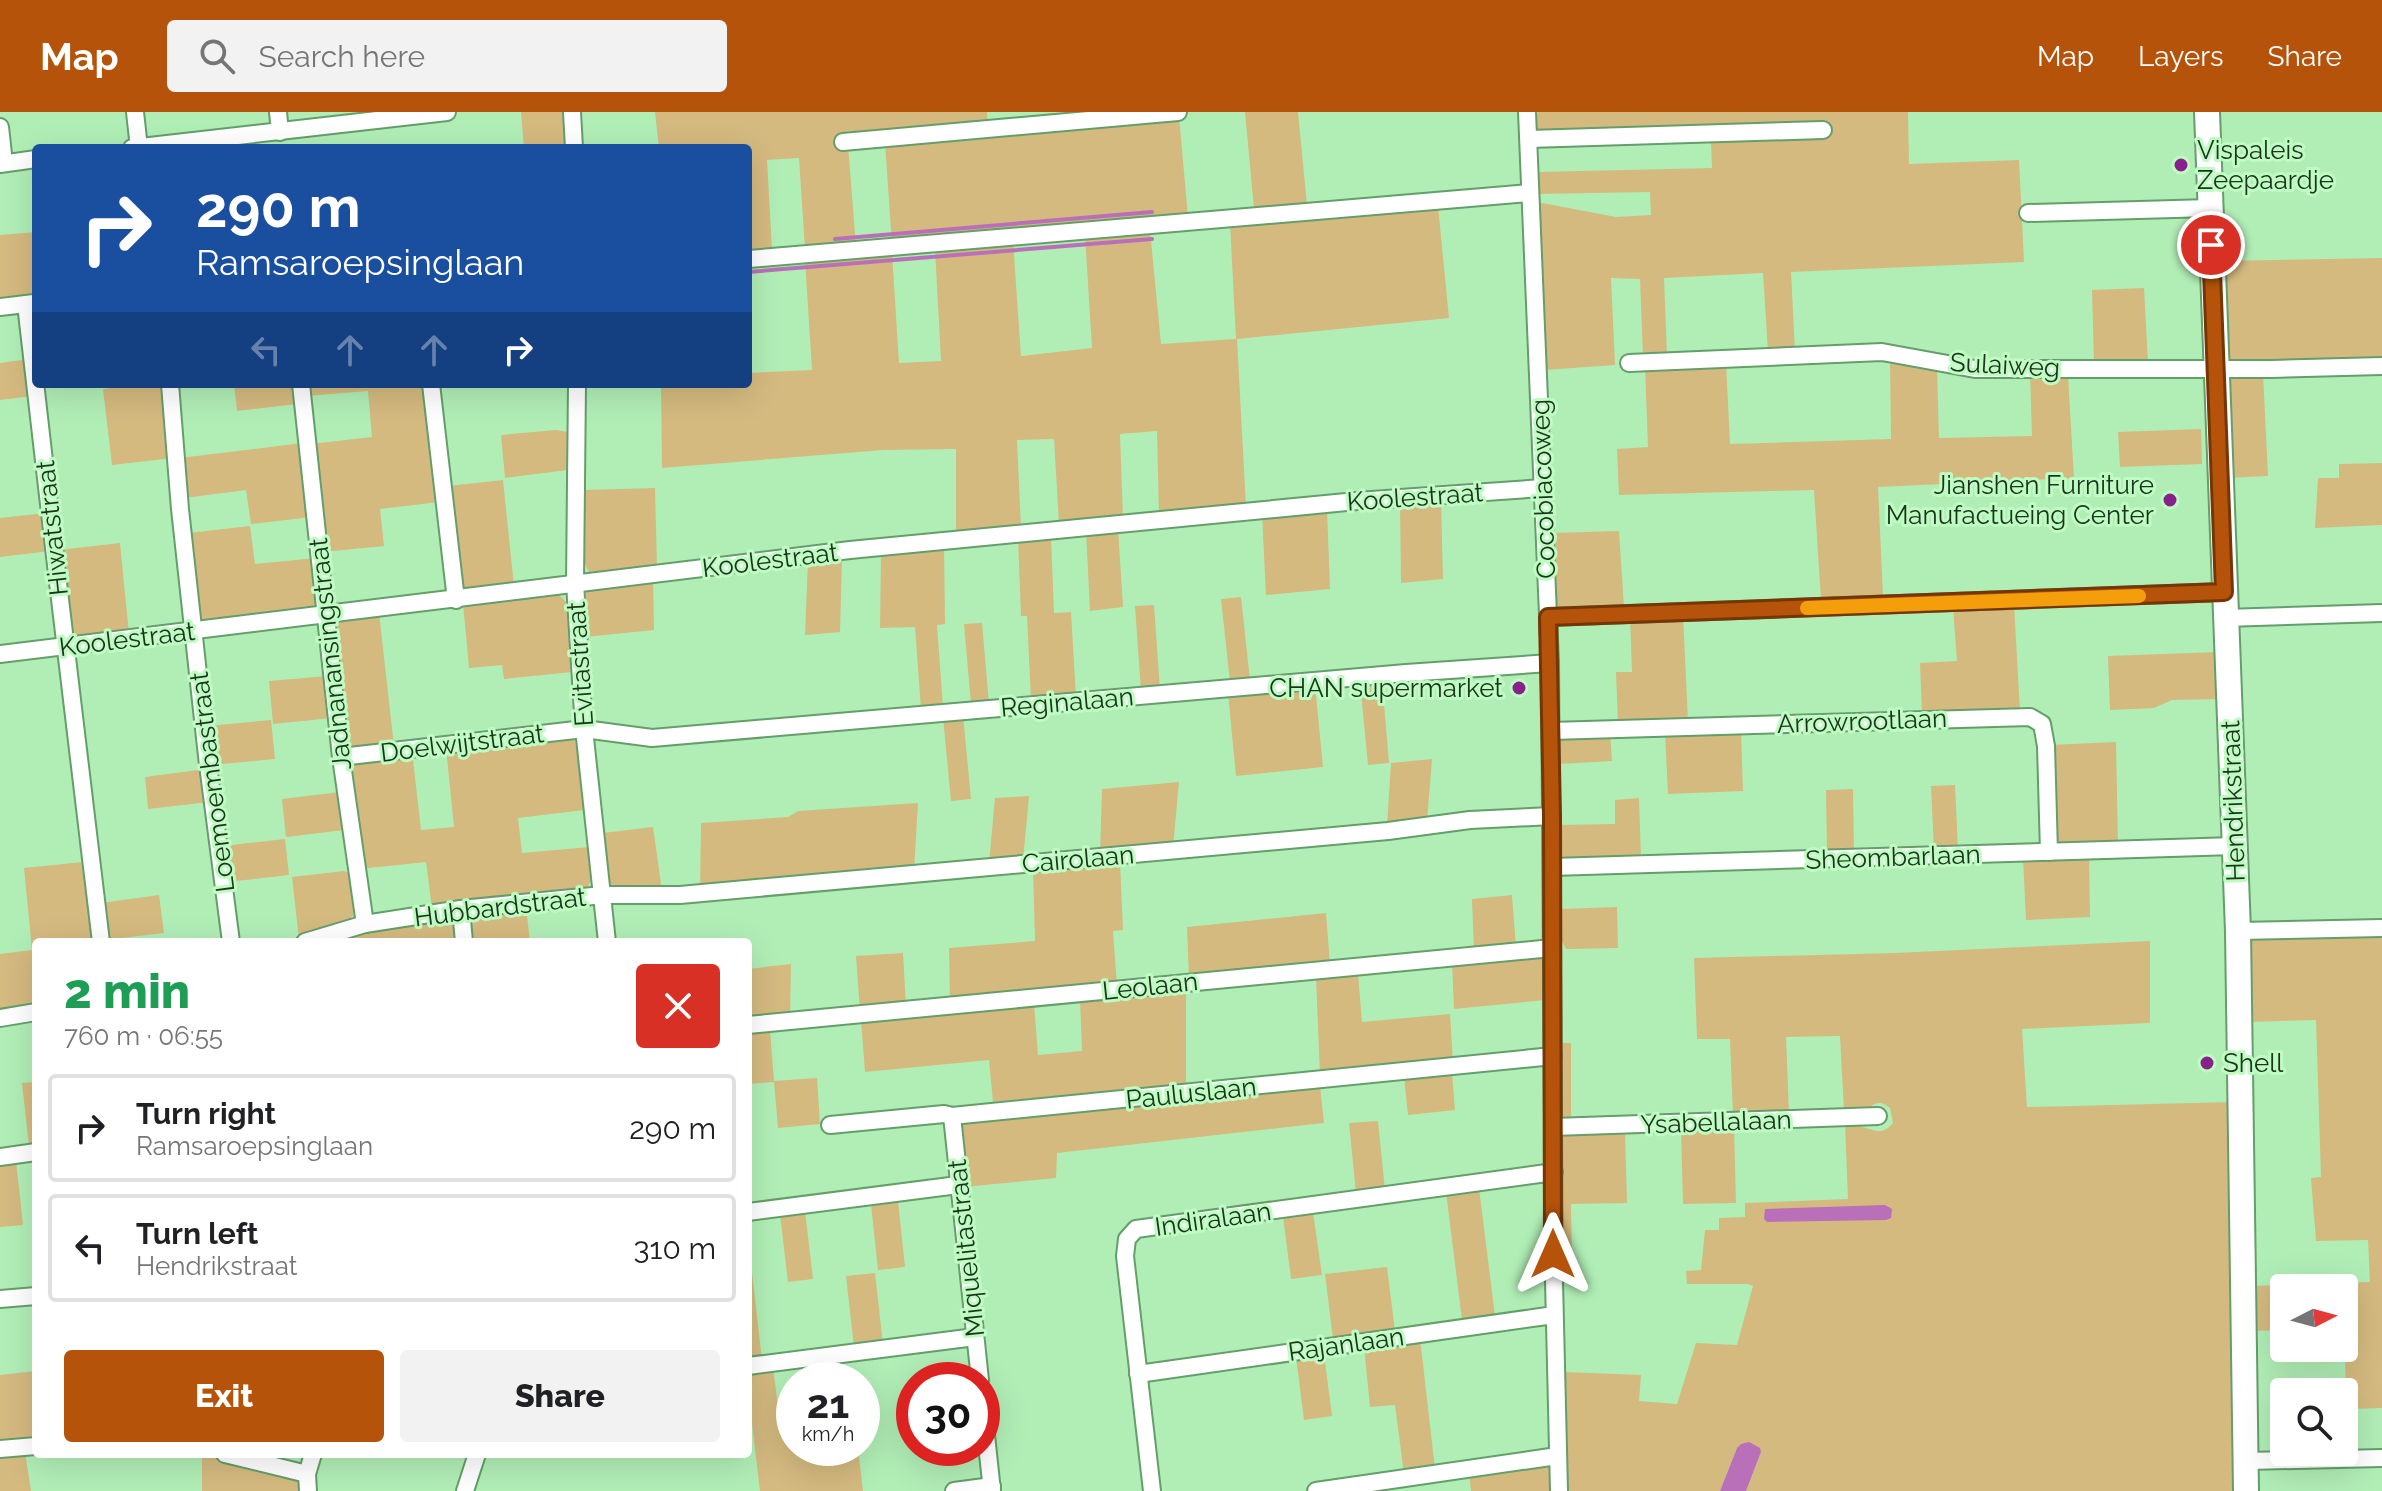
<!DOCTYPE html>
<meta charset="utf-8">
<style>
body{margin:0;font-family:Raleway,sans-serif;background:#f2f2f2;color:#202124;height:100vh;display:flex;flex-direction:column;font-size:30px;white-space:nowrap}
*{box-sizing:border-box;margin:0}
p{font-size:26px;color:#757577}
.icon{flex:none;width:44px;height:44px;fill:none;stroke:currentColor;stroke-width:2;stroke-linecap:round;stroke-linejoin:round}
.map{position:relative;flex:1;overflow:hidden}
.side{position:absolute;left:32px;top:826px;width:720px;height:520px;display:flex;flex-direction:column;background:#fff;border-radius:8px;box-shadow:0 8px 32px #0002}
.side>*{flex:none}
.guide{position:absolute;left:32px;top:32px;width:720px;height:244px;border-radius:8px;box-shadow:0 8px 32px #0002;background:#1a4fa0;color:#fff;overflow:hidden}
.needle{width:52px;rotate:84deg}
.fabs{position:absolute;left:2270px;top:1162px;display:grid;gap:16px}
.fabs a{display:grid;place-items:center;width:88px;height:88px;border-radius:8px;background:#fff;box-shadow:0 8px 32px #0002;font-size:40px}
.speed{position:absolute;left:776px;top:1250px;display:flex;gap:16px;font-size:40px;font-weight:700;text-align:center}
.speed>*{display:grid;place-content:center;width:104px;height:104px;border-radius:50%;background:#fff;box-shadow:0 8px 32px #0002;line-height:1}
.speed small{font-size:20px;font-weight:400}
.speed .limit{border:12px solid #d22;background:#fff;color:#111}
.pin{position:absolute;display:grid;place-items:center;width:68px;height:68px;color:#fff;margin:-34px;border:4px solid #fff;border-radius:50%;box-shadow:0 2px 8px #0007}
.me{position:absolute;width:88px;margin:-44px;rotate:0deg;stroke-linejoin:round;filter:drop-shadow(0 0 6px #0008)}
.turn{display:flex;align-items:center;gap:28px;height:168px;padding:0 32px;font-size:36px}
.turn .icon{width:104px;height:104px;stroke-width:2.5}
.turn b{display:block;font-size:56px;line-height:68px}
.lanes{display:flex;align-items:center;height:76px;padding:0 32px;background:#0003;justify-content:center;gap:40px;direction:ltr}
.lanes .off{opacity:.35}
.round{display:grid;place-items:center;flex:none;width:84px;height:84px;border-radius:8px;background:#f2f2f2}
.summary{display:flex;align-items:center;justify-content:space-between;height:136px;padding:0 32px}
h1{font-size:48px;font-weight:800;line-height:60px;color:#1e9e55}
.primary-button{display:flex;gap:16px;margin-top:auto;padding:16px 32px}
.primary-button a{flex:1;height:92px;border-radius:8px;background:#b45309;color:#fff;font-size:32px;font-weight:800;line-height:92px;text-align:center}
.primary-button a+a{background:#f2f2f2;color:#202124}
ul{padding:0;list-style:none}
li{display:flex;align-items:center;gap:24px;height:108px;margin:0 16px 12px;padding:0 16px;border:4px solid #e0e0e0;border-radius:8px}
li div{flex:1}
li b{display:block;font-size:30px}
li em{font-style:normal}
header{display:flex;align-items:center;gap:48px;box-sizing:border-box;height:112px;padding:0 40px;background:#b45309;color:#fff}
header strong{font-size:38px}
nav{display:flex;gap:44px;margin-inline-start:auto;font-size:28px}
.search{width:560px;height:72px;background:#f2f2f2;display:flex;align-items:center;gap:20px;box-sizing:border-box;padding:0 28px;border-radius:8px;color:#757577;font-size:30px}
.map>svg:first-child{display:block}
.green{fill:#d4ba7f}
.water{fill:#b970b9}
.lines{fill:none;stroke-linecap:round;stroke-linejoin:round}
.stream{stroke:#b970b9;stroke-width:4}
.street-casing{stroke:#649e6a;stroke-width:20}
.secondary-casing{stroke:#649e6a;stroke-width:28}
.street{stroke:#fff;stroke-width:16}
.secondary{stroke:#fff;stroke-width:24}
.route-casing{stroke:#753606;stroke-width:20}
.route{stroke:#b45309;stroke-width:14}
.slow{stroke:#f59e0b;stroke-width:14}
.poi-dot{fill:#87228a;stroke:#befcc2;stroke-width:3}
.labels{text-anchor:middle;stroke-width:6;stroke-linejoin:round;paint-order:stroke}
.poi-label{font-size:26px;fill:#1b341e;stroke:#befcc2;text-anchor:start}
.street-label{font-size:26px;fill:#1b341e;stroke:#befcc2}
</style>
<header>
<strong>Map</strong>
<div class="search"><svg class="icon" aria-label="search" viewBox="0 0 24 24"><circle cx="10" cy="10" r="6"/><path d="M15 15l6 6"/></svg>Search here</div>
<nav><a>Map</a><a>Layers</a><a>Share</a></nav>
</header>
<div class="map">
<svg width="2382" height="1379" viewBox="0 0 2382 1379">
<rect width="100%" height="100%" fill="#b1eeb6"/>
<g class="green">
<polygon points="521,0 564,0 568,36 524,36"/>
<polygon points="655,0 987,0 988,12 848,33 856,134 805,137 799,46 767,48 772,138 748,140 748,36 659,36"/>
<polygon points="1245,0 1298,0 1307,93 1254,97"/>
<polygon points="1538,0 1908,0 1909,52 2019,48 2024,150 1791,160 1795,239 1768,240 1763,161 1664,166 1667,244 1643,245 1640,167 1611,166 1615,253 1545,258 1537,90 1616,105 1651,103 1650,80 1537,82 1537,60 1712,56 1711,29 1535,26 1534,7"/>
<polygon points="1179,4 1188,105 892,133 885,30"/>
<polygon points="1438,94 1449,206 1237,227 1246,395 1159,404 1157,319 1120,322 1123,407 1059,412 1054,327 1017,328 1021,415 956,421 956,337 883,338 662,356 661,272 748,272 748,261 812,258 805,148 892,141 899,251 941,249 935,137 1013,129 1021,244 1092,236 1085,123 1150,118 1161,232 1236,227 1230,111"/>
<polygon points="36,120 36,186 0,190 0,123"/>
<polygon points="2382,146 2382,248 2228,252 2219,149"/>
<polygon points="2144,176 2148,251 2094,252 2092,178"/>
<polygon points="1890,246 1937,256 1939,326 2032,324 2030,262 2068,264 2074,366 1878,375 1883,484 1821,488 1814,378 1619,383 1617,337 1648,335 1645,255 1726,251 1730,332 1891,327"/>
<polygon points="29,247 33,284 0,288 0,251"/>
<polygon points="2263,261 2268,364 2227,366 2227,268 2231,264"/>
<polygon points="146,272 164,272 173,346 112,353 103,277"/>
<polygon points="234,272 295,272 297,292 237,299"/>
<polygon points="304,272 427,272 439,390 380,397 384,434 323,440 311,332 372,325 368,279 305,284"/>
<polygon points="2201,317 2202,352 2120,355 2118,320"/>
<polygon points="556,318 568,320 568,358 505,366 501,323"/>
<polygon points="302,331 311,405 251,412 246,378 184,386 180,346"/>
<polygon points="2382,351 2382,413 2315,416 2318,366 2339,366 2339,352"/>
<polygon points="503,368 514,474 466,479 460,474 449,374"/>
<path d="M 655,376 L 657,456 L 607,462 L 589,460 C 577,443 584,400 584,378 Z"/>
<polygon points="1441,387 1443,467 1401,471 1400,390"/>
<polygon points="1327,397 1330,477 1266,483 1262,402"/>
<polygon points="46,401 50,439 0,445 0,406"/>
<polygon points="250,414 255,452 316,446 318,492 305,500 202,508 199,505 188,421"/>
<polygon points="1118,416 1123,495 1090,499 1086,419"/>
<polygon points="1619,419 1624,495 1564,496 1558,494 1554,487 1551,421"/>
<polygon points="1051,424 1054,501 1071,500 1076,585 1031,588 1027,504 1021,504 1018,426"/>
<polygon points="120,431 129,522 73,525 69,522 59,438"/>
<polygon points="944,432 945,512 937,513 943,595 921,597 915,515 880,516 881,438"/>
<polygon points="842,445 840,520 805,523 808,448"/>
<polygon points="653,466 654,518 585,525 586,478"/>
<polygon points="558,482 569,493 572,560 504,567 502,553 469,556 463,491"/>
<polygon points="1241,485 1250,568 1230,570 1221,487"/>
<polygon points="1154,493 1160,578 1141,579 1135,494"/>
<polygon points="2014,493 2020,599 1922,602 1920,551 1957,549 1953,495"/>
<polygon points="379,501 394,634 346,637 332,508"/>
<polygon points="1683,503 1688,609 1618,612 1616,560 1632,560 1630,505"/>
<polygon points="982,511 989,591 971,592 964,512"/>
<polygon points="2219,540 2220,587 2172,588 2154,596 2110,598 2108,544"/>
<polygon points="327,564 332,606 273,612 269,569"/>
<polygon points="1382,568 1389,651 1368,653 1360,570"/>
<polygon points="1315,573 1323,655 1236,664 1228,581"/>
<polygon points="963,603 971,687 951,689 943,605"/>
<polygon points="271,608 275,647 212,653 208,614"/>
<polygon points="1741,617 1743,679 1668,682 1665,620"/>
<polygon points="1610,621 1612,649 1559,652 1558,650 1560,626"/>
<path d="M 570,624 L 574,627 L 579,647 L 584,698 L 518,706 L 522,741 L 590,735 C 591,751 597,767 584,779 L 432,796 L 426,750 L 359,757 L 350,657 L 353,651 L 412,639 L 421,718 L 454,715 L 446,636 Z"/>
<polygon points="2116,630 2118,733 2062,735 2053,730 2050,633"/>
<polygon points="1432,647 1427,709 1387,714 1391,651"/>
<polygon points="205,657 209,690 148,697 145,665"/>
<polygon points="1179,670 1173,735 1100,741 1102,677"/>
<polygon points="1955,673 1958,738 1934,739 1931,674"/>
<polygon points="1853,677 1854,741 1827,742 1826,678"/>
<polygon points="340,680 344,718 286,725 282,687"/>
<polygon points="1029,684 1023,748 989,751 995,686"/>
<polygon points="1639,686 1641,747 1561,747 1560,713 1615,712 1615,688"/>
<polygon points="918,691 914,759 700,777 701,711 788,705 798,699"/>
<polygon points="653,715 662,779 612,777 607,762 603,721"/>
<polygon points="285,727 289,763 227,770 222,734"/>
<polygon points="2089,744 2090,805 2026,808 2023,746"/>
<polygon points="1120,749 1123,818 1113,819 1117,874 950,890 949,836 1035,829 1033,757"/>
<polygon points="83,750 98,830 36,830 36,897 0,901 0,842 32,838 24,756"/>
<path d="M 344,759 L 352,762 C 353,771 358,784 357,793 C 355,817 317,821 299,827 L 292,765 Z"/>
<polygon points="159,783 164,821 105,828 101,791"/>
<polygon points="1512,783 1516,835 1474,839 1472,787"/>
<polygon points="526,795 530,830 468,830 467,812 475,802"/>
<polygon points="1617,795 1618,836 1571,837 1566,837 1560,825 1560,797"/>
<polygon points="1326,801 1330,853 1189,865 1187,815"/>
<polygon points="449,806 458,814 461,830 320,830 365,816"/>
<polygon points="2382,821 2382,1296 2346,1297 2344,1176 2284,1176 2284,1218 2252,1219 2252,1174 2370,1170 2368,1128 2316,1129 2311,1066 2321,1065 2316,908 2247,910 2249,827"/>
<path d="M 2150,829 L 2150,911 L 2022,917 L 2027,995 L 2232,990 L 2239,1379 L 1746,1379 L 1761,1340 L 1737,1336 L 1720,1379 L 1567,1379 L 1565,1260 L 1641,1263 L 1639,1289 L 1677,1292 L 1696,1231 L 1737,1233 L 1753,1174 L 1748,1172 L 1687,1172 L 1686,1159 L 1701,1158 L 1705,1118 L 1719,1118 L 1719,1106 L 1745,1105 L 1745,1091 L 1848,1087 L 1845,1013 C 1867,1011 1879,1029 1893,1011 L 1890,996 C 1878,987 1877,992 1865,997 C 1860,1000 1851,999 1844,999 L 1840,924 L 1786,925 L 1789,1002 L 1733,1003 L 1730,927 L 1697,927 L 1694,846 L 1895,841 Z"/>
<polygon points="903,841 906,895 860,899 856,844"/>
<polygon points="1542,843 1545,847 1545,888 1454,897 1452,850"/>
<polygon points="791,852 790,906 748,910 748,857"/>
<polygon points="1358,861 1362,910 1450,902 1453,951 1320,963 1316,865"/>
<polygon points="1186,876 1186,977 1053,990 1052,984 993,990 989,948 865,960 861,908 1034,891 1038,943 1082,939 1080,887"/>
<polygon points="770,918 774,969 817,966 820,1012 778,1016 774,970 748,972 748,920"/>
<polygon points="1560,931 1571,931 1571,1007 1564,1007 1560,1004"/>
<polygon points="1452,961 1455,998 1408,1003 1404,965"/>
<polygon points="36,970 36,1033 29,1034 22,971"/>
<polygon points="1320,974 1324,1011 1057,1041 1056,1066 964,1075 959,1019 966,1010"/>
<polygon points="1378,1009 1385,1078 1356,1081 1349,1011"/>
<polygon points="1734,1016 1736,1091 1683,1092 1681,1017"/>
<polygon points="1567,1021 1625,1021 1627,1091 1571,1092 1572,1160 1568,1162 1562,1159 1560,1028"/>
<polygon points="16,1049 23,1113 0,1115 0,1051"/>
<polygon points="1479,1076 1495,1204 1462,1208 1446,1080"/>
<polygon points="898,1089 905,1155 878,1158 871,1092"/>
<polygon points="805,1099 813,1167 788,1170 780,1102"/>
<polygon points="1313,1100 1322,1163 1291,1167 1283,1104"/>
<polygon points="748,1125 762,1248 748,1250"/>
<polygon points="1387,1155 1395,1219 1333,1227 1325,1162"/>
<polygon points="875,1161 883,1232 854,1235 846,1164"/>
<polygon points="1420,1226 1435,1357 1404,1362 1395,1293 1370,1295 1364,1234"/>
<polygon points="1324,1242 1332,1304 1304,1308 1296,1245"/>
<polygon points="773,1256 782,1324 794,1324 794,1336 858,1336 863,1379 760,1379 748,1278 748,1259"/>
<polygon points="36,1259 36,1328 0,1332 0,1263"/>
<polygon points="25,1340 31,1379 0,1379 0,1342"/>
<polygon points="202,1342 287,1362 298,1370 304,1379 202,1379"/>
<polygon points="1547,1354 1550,1357 1551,1379 1471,1379 1469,1361"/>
</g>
<g class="water">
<polygon points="1885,1093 1892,1097 1891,1106 1886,1108 1767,1110 1764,1107 1765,1097"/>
<polygon points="1749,1330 1760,1336 1761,1340 1746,1379 1720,1379 1737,1336 1741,1332"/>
</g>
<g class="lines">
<g class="stream">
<polyline points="835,127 1152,100"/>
<polyline points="748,160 1152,127"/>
</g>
<g class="street-casing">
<g id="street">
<polyline points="135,0 139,36"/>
<polyline points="278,0 280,20"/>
<polyline points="572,0 574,36"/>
<polyline points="1527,0 1550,551 1554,1169 1559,1379"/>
<polyline points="0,15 4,51"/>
<polyline points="1529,27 1823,18"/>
<polyline points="843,30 1178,0"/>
<polyline points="132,36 447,0"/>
<polyline points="0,52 36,47"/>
<polyline points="2028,101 2210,96"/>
<polyline points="749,147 1530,81"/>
<path d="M 26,192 C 50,405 75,617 101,830"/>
<polyline points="0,195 34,191"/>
<polyline points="1629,251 1882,240 1975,257 2272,257 2382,254"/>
<polyline points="170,272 180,397 208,653 231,830"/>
<polyline points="301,272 341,645 365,812"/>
<polyline points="431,272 456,488"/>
<polyline points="577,272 575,471 584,617 607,830"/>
<polyline points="1548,505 2224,480"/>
<polyline points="2225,506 2382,501"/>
<polyline points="0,542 850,438 1357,389 1543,376"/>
<polyline points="1551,619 2030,605 2042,612 2046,634 2049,740"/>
<polyline points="341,645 584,617 652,626 1406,561 1550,551"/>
<polyline points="1552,755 2235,734"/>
<polyline points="461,797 464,830"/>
<polyline points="2238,819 2382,816"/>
<polyline points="305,830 365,812 461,797 603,783 680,783 1388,719 1470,708 1552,704"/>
<polyline points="0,906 36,900"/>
<polyline points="748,913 1552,836"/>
<polyline points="952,1004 980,1268"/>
<polyline points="830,1013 944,1002 952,1004 1553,944"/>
<polyline points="1553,1015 1878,1004"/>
<polyline points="0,1045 36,1040"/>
<polyline points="748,1100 958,1073"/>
<polyline points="0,1187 36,1184"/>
<polyline points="748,1254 975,1225"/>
<polyline points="1138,1262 1554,1203"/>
<polyline points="982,1286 992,1379"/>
<polyline points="0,1337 36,1334"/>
<polyline points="225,1342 307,1362"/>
<polyline points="2247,1349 2382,1346"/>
<polyline points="308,1379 307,1362 313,1342"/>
<polyline points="465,1379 477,1342"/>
<polyline points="954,1379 992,1374"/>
<polyline points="1152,1379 1125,1144 1127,1127 1136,1117 1554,1060"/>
<polyline points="1316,1379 1557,1344"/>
</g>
</g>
<g class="secondary-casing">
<polyline id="secondary" points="2207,0 2238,819 2246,1379"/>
</g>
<use href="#street" class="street"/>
<use href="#secondary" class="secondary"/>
</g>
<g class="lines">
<g class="route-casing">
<polyline id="route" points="1553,1142 1552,704 1548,505 2224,480 2211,133"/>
</g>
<use href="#route" class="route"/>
<polyline class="slow" points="1807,496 2139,484"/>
</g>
<g class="poi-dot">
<circle cx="2181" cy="53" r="8"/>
<circle cx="2170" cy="388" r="8"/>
<circle cx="1519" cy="576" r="8"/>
<circle cx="2207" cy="951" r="8"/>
</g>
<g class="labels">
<g class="poi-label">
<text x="2197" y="47">Vispaleis<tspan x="2197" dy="30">Zeepaardje</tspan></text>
<text x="2154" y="382" text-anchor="end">Jianshen Furniture<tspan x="2154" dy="30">Manufactueing Center</tspan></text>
<text x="1503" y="585" text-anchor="end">CHAN supermarket</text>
<text x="2223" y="960">Shell</text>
</g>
<g class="street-label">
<text transform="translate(2005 253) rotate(3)" y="9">Sulaiweg</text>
<text transform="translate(1543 377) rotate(-92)" y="9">Cocobiacoweg</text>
<text transform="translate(1415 385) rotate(-4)" y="9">Koolestraat</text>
<text transform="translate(52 416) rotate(-96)" y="9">Hiwatstraat</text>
<text transform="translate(770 448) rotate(-7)" y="9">Koolestraat</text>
<text transform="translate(127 527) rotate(-7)" y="9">Koolestraat</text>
<text transform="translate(330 542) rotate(-96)" y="9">Jadnanansingstraat</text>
<text transform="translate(580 552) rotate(-94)" y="9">Evitastraat</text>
<text transform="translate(1067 590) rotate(-5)" y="9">Reginalaan</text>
<text transform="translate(1862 609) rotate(-2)" y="9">Arrowrootlaan</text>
<text transform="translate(462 631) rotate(-7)" y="9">Doelwijtstraat</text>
<text transform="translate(212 670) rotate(-97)" y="9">Loemoembastraat</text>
<text transform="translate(2233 689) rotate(-92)" y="9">Hendrikstraat</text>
<text transform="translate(1893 745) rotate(-2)" y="9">Sheombarlaan</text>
<text transform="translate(1078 747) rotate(-5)" y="9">Cairolaan</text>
<text transform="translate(500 795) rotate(-7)" y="9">Hubbardstraat</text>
<text transform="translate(1150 874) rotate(-6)" y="9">Leolaan</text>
<text transform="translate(1191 981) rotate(-6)" y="9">Pauluslaan</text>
<text transform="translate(1716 1010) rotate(-2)" y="9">Ysabellalaan</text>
<text transform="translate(1213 1107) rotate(-8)" y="9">Indiralaan</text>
<text transform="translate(966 1136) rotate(-96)" y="9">Miquelitastraat</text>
<text transform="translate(1346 1232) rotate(-8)" y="9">Rajanlaan</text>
</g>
</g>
</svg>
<div class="fabs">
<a><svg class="needle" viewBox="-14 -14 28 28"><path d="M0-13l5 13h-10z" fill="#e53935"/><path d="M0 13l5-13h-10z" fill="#757577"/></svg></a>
<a><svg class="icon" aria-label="search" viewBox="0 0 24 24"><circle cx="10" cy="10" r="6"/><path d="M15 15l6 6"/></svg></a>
</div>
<div class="speed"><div>21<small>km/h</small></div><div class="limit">30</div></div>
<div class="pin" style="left:2211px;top:133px;background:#d93025"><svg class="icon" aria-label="arrive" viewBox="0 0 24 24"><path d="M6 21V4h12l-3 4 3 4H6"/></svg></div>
<svg class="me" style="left:1553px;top:1142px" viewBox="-20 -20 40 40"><path d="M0-17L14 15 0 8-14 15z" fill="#b45309" stroke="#fff" stroke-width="4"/></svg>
<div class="guide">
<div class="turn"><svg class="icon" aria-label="right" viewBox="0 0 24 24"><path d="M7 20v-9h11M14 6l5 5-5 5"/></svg><div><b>290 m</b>Ramsaroepsinglaan</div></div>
<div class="lanes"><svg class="icon off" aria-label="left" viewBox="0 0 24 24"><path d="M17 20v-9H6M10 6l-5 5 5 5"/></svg><svg class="icon off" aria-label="ahead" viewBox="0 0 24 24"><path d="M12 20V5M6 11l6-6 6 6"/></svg><svg class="icon off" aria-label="ahead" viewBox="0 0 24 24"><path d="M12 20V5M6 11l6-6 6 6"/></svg><svg class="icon" aria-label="right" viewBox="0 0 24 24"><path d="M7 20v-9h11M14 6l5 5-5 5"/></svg></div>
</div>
<section class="side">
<div class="summary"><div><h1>2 min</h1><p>760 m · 06:55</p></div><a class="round" style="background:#d93025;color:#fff"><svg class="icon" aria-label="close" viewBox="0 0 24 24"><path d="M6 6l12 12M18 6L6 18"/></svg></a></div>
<ul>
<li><svg class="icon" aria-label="right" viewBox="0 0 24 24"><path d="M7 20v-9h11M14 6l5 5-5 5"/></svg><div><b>Turn right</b><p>Ramsaroepsinglaan</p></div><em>290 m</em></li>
<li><svg class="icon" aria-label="left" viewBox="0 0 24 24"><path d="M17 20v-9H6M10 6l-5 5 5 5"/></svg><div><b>Turn left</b><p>Hendrikstraat</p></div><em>310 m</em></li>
</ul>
<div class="primary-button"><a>Exit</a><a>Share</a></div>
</section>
</div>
